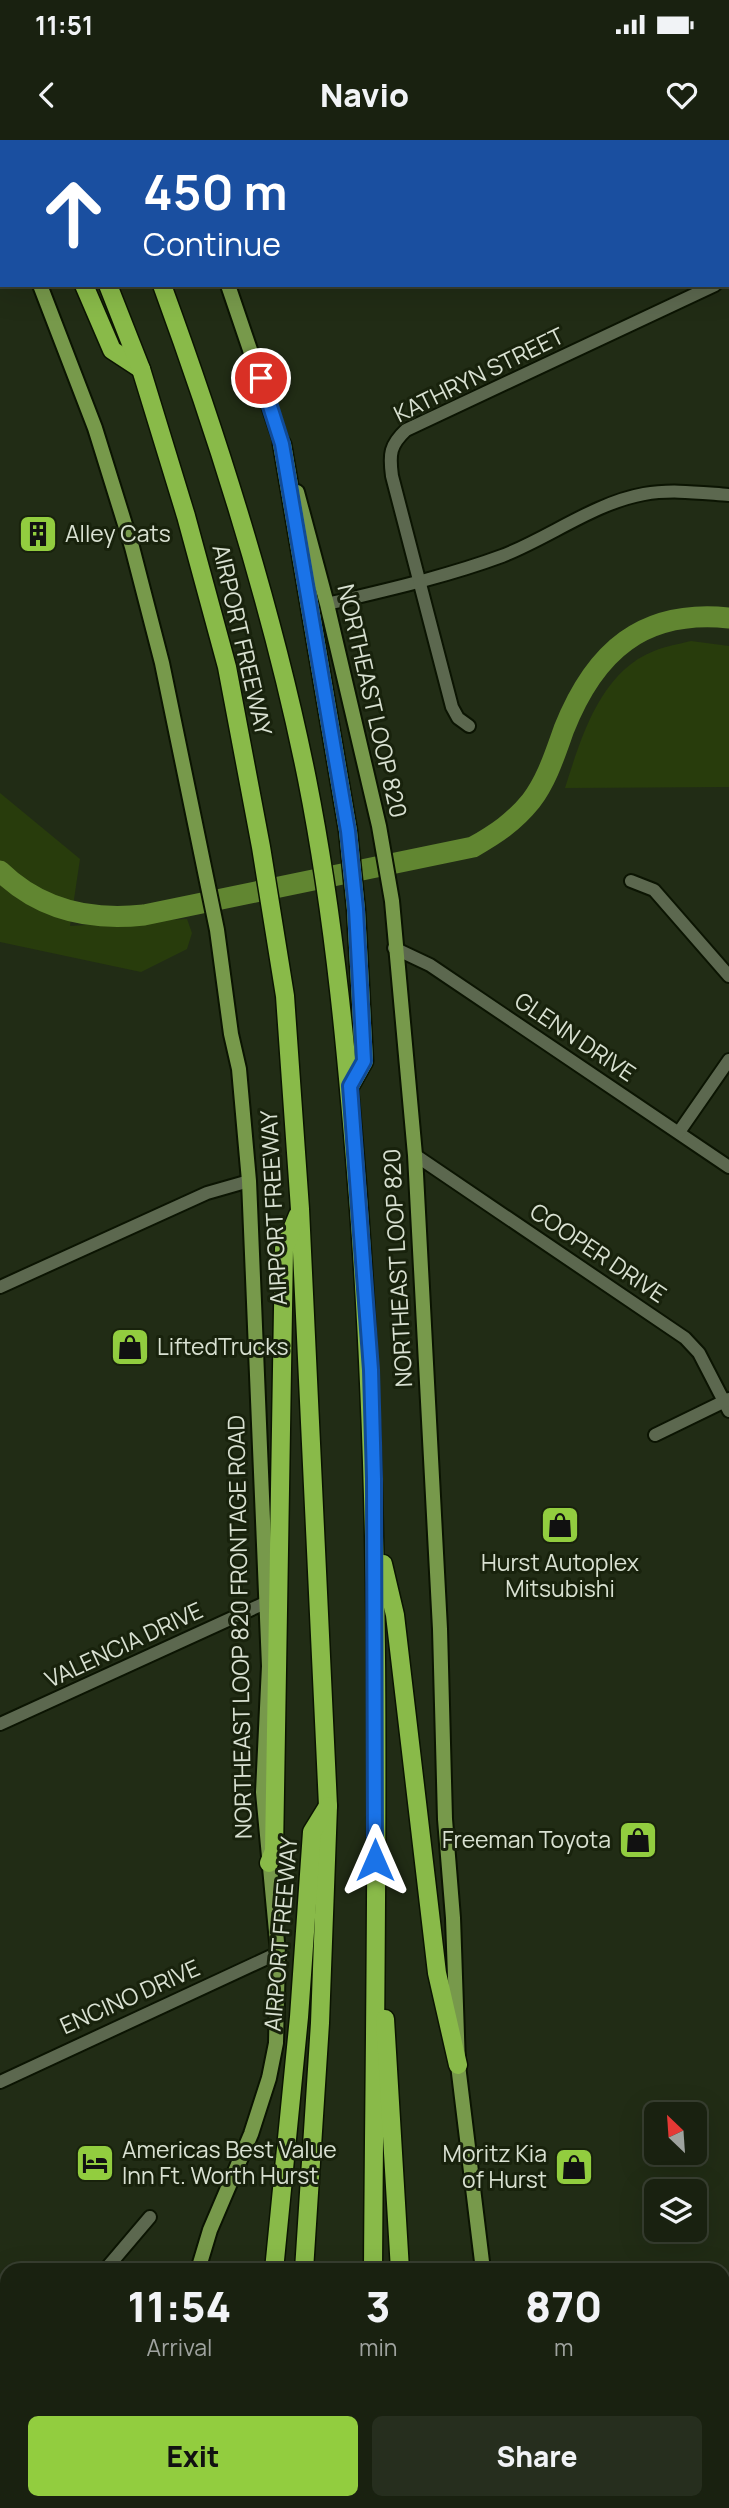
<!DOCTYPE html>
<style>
body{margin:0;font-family:Manrope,sans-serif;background:#262e1e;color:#f1f3f6;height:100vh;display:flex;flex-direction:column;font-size:26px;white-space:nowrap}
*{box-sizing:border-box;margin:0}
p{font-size:23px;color:#9fa39f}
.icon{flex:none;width:38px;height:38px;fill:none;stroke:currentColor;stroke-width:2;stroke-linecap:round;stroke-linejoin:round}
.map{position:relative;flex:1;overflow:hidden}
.side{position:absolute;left:0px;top:2123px;width:730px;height:247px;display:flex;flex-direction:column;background:#192110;border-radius:21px 21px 0 0;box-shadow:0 7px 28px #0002,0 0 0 2px #373e30}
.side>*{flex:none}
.hud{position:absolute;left:0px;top:0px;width:730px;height:147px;box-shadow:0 7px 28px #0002,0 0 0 2px #373e30;background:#1a4fa0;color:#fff;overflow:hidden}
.needle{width:46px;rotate:335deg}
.tools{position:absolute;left:644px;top:1962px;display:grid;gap:14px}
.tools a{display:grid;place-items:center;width:63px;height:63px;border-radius:10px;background:#192110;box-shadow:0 7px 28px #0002,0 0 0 2px #373e30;font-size:35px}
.pin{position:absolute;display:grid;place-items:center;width:60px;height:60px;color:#fff;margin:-30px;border:4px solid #fff;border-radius:50%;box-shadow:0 2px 7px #0007}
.me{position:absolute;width:77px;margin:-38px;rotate:0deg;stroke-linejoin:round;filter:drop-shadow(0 0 5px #0008)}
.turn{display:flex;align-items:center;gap:24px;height:147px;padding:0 28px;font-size:32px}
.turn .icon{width:91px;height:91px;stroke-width:2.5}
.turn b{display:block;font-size:49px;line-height:60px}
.eta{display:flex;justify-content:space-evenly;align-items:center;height:119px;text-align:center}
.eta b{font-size:42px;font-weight:800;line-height:49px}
.button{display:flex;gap:14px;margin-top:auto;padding:14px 28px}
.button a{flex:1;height:80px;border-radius:10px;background:#92cd3f;color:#111;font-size:28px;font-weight:800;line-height:80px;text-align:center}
.button a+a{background:#262e1e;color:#f1f3f6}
.status{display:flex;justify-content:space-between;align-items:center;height:49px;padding:0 35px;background:#192110;direction:ltr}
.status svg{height:19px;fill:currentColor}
header{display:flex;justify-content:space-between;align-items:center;height:91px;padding:0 28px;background:#192110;font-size:32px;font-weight:800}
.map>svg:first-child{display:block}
.green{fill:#283c0c}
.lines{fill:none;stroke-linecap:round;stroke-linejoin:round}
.river{stroke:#618631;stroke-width:21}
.minor-casing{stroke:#0b1402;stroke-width:16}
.major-casing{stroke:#0b1402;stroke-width:18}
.highway-casing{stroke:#0b1402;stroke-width:21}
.minor{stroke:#5c684f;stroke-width:12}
.major{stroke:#77994b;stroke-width:14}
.highway{stroke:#89ba49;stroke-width:18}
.route-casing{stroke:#114b97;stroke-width:18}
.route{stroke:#1a73e8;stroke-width:12}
.labels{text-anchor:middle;stroke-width:6;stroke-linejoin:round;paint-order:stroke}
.street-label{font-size:23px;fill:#d9e1d2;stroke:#18220c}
.poi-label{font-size:23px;fill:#d9e1d2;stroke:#18220c;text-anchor:start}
</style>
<div class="status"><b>11:51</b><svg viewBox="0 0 49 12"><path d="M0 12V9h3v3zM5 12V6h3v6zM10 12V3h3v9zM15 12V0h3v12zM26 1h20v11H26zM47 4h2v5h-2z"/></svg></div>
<header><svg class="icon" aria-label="back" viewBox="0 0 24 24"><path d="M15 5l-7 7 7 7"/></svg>Navio<svg class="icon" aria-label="heart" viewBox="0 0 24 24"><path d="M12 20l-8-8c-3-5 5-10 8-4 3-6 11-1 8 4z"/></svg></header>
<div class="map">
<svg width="729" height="2368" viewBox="0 0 729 2368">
<rect width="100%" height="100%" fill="#212c15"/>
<g class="green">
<path d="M 691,501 L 729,506 L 729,647 L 565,648 C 581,598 600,532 654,511 C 666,506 679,504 691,501 Z"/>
<polygon points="0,653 80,719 70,786 187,779 192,793 187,809 141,832 0,802"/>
</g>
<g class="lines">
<path class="river" d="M 0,731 C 40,770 90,781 144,775 L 473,707 C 496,694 514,682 531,661 C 547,640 555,614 564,589 C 595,511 643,469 729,478"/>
<g class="minor-casing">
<g id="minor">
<polyline points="405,0 406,2"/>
<polyline points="728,139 729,139"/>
<path d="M 327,464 C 386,450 445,437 502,416 C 549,398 594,363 644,354 C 672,349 701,353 729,355"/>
<path d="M 469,586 L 458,578 L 452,567 L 392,336 C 389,314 390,305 406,290 L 715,145"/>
<polyline points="631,741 654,750 729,836"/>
<polyline points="394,808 430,825 729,1027"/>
<polyline points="679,992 729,920"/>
<polyline points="415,1015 685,1198 699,1213 729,1271"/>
<polyline points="0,1147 207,1053 249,1041"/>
<polyline points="655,1295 729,1259"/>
<polyline points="0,1584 265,1463"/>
<polyline points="0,1942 278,1813"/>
<polyline points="105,2130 150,2077"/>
</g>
</g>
<g class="major-casing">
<g id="major">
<polyline points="168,0 169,2"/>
<polyline points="0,44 2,48"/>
<polyline points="40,145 95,288 132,407 162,523 217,790 231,894 239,929 249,1041 269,1526 263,1652 278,1813 276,1903 269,1938 251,1994 210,2090 198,2130"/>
<polyline points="228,145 285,313"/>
<polyline points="297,352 327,464 379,686 392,761 415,1015 440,1489 445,1679 453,1778 458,1925 483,2130"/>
<polyline points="723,2165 729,2163"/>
<polyline points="723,2201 729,2199"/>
<polyline points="0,2245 7,2240"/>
<polyline points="191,2362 192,2368"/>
<polyline points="495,2362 498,2368"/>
<polyline points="276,2368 288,2362"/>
<polyline points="335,2368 347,2362"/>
<polyline points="391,2368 414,2362"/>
</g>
</g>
<g class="highway-casing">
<g id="highway">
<polyline points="23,0 24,2"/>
<polyline points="50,0 50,2"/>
<polyline points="101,0 102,2"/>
<polyline points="84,145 112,210 141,229"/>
<polyline points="108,145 141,229 186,376 227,527 261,707 285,856 300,1069 328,1666 320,1883 304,2130"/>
<path d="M 162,145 C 221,306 273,470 307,639 C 335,780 348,926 359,1070 C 385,1423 375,1776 373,2130"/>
<polyline points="282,304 348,691 356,770 364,921 350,946"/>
<polyline points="383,1424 395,1475 437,1833 458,1925"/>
<polyline points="269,1723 274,1711 284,1109 298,1075"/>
<polyline points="385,1879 400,2130"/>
<polyline points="274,2130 299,1877 312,1692 328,1666"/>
<polyline points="269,2362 270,2368"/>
<polyline points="306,2362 306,2368"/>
<polyline points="378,2362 378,2368"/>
<polyline points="417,2362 418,2368"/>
</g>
</g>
<use href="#minor" class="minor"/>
<use href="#major" class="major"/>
<use href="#highway" class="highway"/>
</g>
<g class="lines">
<g class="route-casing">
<polyline id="route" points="261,238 282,304 348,691 356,769 364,921 350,946 371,1230 374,1339 375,1720"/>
</g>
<use href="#route" class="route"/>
</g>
<defs>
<g id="building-square" transform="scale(2.0125)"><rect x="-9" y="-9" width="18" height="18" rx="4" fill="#92cd3f" stroke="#18220c"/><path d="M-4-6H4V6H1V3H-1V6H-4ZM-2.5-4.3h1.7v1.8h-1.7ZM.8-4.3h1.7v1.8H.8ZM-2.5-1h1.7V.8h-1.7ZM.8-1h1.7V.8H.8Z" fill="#111"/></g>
<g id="shop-square" transform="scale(2.0125)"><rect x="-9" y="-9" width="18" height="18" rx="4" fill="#92cd3f" stroke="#18220c"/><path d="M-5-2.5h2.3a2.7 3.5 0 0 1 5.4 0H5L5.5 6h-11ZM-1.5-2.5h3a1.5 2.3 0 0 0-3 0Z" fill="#111"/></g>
<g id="hotel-square" transform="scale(2.0125)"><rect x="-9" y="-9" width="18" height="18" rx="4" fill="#92cd3f" stroke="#18220c"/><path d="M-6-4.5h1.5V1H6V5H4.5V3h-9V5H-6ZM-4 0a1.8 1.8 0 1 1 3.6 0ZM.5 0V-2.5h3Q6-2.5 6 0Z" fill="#111"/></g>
</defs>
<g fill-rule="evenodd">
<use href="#building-square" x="38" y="394"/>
<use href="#shop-square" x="130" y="1207"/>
<use href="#shop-square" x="560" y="1385"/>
<use href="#shop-square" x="638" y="1700"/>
<use href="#hotel-square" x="95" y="2023"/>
<use href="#shop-square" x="574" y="2027"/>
</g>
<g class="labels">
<g class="street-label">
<text transform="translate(479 235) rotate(-26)" y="8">KATHRYN STREET</text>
<text transform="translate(242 500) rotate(77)" y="8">AIRPORT FREEWAY</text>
<text transform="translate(372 561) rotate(77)" y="8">NORTHEAST LOOP 820</text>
<text transform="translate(575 897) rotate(34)" y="8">GLENN DRIVE</text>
<text transform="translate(274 1068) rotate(-93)" y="8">AIRPORT FREEWAY</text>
<text transform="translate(598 1113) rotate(34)" y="8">COOPER DRIVE</text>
<text transform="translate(398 1128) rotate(-93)" y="8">NORTHEAST LOOP 820</text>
<text transform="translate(240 1487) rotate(-91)" y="8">NORTHEAST LOOP 820 FRONTAGE ROAD</text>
<text transform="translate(124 1505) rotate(-25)" y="8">VALENCIA DRIVE</text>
<text transform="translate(281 1794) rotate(-85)" y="8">AIRPORT FREEWAY</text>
<text transform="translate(130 1857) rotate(-24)" y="8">ENCINO DRIVE</text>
</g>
<g class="poi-label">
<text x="65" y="402">Alley Cats</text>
<text x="157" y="1215">LiftedTrucks</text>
<text x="560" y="1431" text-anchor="middle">Hurst Autoplex<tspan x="560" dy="26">Mitsubishi</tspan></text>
<text x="611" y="1708" text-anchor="end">Freeman Toyota</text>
<text x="122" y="2018">Americas Best Value<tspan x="122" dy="26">Inn Ft. Worth Hurst</tspan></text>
<text x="547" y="2022" text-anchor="end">Moritz Kia<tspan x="547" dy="26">of Hurst</tspan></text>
</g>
</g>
</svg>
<div class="tools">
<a><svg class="needle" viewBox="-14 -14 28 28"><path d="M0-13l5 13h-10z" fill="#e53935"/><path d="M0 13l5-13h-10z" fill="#9fa39f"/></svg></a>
<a><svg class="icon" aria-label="layers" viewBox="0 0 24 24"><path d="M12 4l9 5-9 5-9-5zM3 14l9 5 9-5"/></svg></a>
</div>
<div class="pin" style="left:261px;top:238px;background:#d93025"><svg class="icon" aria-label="arrive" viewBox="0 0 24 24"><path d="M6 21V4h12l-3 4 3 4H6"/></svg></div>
<svg class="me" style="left:375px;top:1720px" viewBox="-20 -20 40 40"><path d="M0-17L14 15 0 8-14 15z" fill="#1a73e8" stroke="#fff" stroke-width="4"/></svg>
<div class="hud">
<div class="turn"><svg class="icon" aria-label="ahead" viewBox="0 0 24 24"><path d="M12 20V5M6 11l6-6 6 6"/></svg><div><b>450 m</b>Continue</div></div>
</div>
<section class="side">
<div class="eta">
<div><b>11:54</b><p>Arrival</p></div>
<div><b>3</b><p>min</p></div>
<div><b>870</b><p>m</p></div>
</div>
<div class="button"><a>Exit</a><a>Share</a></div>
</section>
</div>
